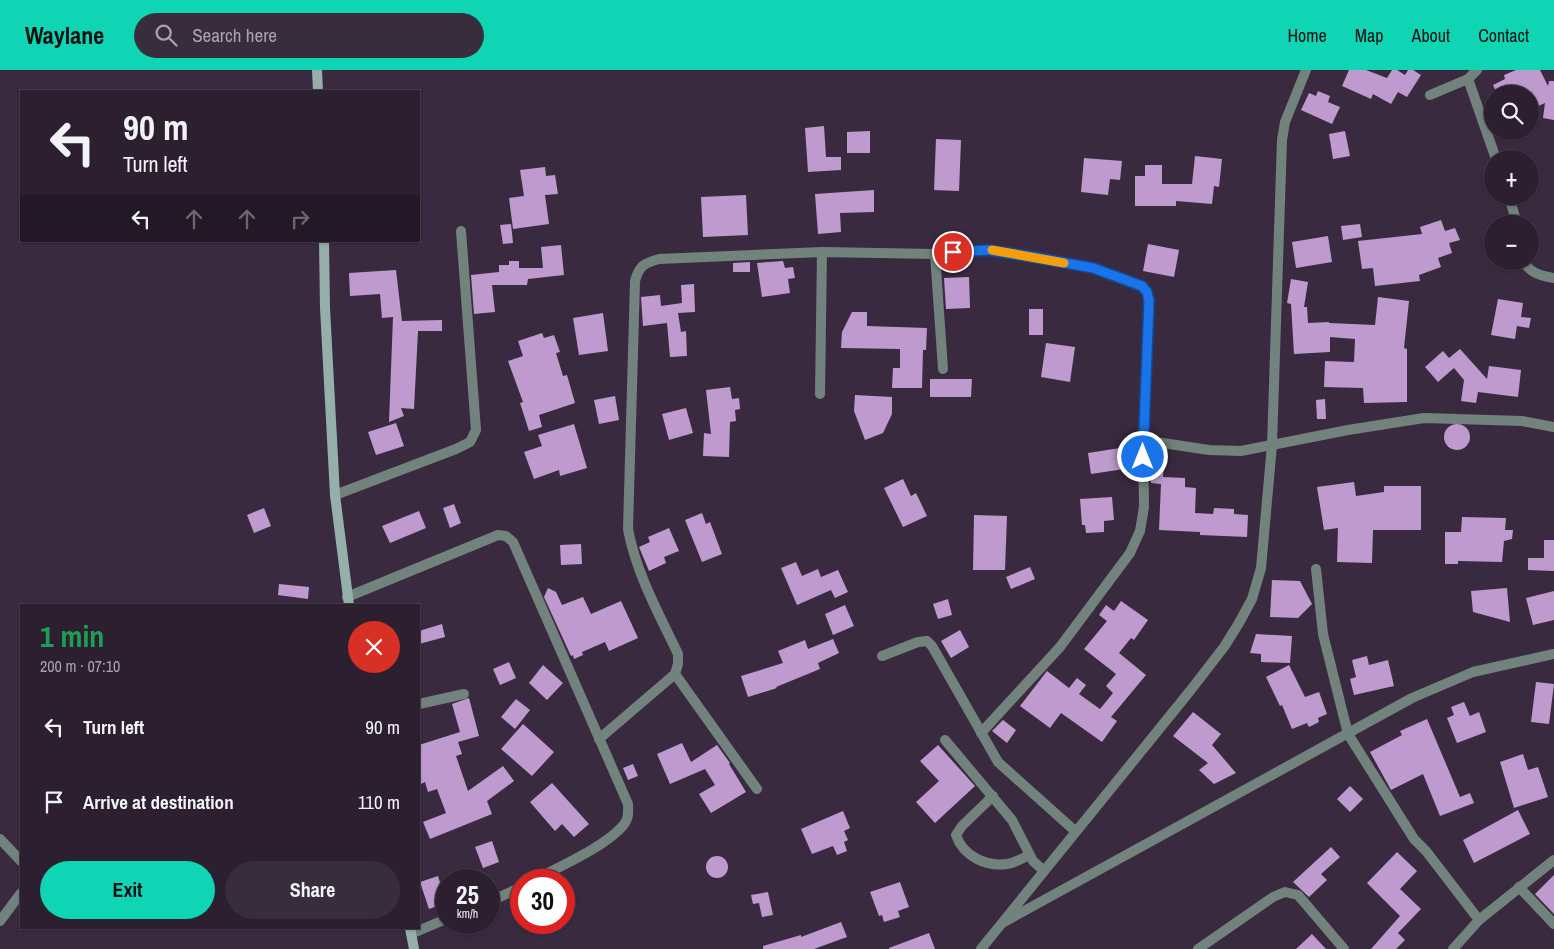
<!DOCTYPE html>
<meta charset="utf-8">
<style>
body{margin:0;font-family:"Archivo Narrow",sans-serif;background:#382d3c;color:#f1f3f6;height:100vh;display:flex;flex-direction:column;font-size:19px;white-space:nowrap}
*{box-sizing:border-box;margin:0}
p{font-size:16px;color:#a6a3ab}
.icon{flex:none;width:28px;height:28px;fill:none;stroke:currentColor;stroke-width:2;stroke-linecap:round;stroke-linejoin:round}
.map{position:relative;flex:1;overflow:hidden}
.sheet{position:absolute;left:20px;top:534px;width:400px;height:325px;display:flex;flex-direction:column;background:#2c2030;border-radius:0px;box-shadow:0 1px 4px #0004,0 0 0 1px #483e4c}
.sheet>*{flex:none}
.guide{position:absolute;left:20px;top:20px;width:400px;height:152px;border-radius:0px;box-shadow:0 1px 4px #0004,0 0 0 1px #483e4c;background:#2c2030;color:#f1f3f6;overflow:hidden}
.tools{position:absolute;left:1484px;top:15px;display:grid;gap:10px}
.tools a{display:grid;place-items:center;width:55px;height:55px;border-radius:50%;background:#2c2030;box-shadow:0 1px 4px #0004,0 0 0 1px #483e4c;font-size:25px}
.speed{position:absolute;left:435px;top:799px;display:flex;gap:10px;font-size:25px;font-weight:700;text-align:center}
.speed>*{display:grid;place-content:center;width:65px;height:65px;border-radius:50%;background:#2c2030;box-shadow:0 1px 4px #0004,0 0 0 1px #483e4c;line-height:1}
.speed small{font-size:12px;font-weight:400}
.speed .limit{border:8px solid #d22;background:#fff;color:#111}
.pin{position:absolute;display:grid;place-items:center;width:42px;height:42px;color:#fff;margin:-21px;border:2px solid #fff;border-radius:50%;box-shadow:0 1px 5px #0007}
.me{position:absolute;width:55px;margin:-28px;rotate:0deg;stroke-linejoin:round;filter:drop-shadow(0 0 4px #0008)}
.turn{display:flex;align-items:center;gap:18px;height:105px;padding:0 20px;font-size:22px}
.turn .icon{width:65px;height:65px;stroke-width:2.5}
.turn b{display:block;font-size:35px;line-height:42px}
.lanes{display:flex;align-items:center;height:48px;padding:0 20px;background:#0003;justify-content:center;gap:25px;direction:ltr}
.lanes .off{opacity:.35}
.round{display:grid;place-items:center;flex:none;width:52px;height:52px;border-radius:26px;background:#382d3c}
.summary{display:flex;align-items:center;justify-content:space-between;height:85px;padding:0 20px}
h1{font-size:30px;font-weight:700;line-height:38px;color:#1e9e55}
.primary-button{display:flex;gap:10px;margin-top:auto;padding:10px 20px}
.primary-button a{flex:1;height:58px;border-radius:30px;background:#0fd5b4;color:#111;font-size:20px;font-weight:700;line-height:58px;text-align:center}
.primary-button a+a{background:#382d3c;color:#f1f3f6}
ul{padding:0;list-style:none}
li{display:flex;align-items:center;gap:15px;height:75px;padding:0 20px}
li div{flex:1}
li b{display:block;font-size:19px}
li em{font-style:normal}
header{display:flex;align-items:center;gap:30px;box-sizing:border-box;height:70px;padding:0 25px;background:#0fd5b4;color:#111}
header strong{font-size:24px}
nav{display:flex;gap:28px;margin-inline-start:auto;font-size:18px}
.search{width:350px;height:45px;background:#382d3c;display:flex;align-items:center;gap:12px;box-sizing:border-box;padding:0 18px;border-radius:28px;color:#a6a3ab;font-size:19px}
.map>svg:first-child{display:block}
.building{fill:#bf9ace}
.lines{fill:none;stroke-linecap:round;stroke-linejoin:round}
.street{stroke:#72827d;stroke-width:10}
.secondary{stroke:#96afa8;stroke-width:10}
.route-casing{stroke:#114b97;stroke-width:12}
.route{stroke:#1a73e8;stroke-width:9}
.slow{stroke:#f59e0b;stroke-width:9}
</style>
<header>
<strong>Waylane</strong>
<div class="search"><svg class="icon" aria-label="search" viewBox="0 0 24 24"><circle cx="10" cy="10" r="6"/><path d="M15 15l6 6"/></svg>Search here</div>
<nav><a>Home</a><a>Map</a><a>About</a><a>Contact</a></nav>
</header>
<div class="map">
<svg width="1554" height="879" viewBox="0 0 1554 879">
<rect width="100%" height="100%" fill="#3a2a40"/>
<g class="building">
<polygon points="1349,0 1366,0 1387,8 1392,0 1397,0 1405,5 1408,0 1413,0 1421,5 1407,27 1398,22 1391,34 1373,24 1371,29 1342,16"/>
<polygon points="1516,0 1540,0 1548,16 1549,11 1554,11 1554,50 1543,48 1545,33 1530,40 1530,24 1497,24 1493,15 1505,9 1504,5"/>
<polygon points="1318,21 1330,26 1328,32 1340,37 1332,54 1301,40 1309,23 1316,26"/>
<polygon points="824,56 826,87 841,87 841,100 808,102 805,58"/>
<polygon points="870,61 870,83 847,83 847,62"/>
<polygon points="1345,61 1350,86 1333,89 1329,64"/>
<polygon points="936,69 961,70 959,121 934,120"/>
<polygon points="1195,86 1222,89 1219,117 1214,116 1212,134 1176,131 1176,136 1135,136 1135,106 1145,106 1145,95 1162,95 1162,114 1192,114"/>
<polygon points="1084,88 1122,91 1120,110 1110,109 1108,125 1081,122"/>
<polygon points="545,97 546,106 555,105 558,124 545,125 549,154 513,159 509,128 524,126 520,100"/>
<polygon points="874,120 874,142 840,143 841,162 818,164 815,124"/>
<polygon points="746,125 748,165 703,167 701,127"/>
<polygon points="1441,150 1445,161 1455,158 1460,170 1449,173 1452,183 1438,188 1441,197 1419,205 1420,211 1375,216 1373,198 1362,199 1358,171 1422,164 1420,157"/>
<polygon points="511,154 513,173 503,174 500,155"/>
<polygon points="1360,154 1362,167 1343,170 1341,156"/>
<polygon points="1328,166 1332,192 1296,198 1292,172"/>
<polygon points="1148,174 1179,180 1174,207 1143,201"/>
<polygon points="561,175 564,205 528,209 527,215 492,215 495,242 474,244 471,205 499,202 499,195 509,195 509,191 519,191 519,198 543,198 541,177"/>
<polygon points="783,191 785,198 793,197 795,208 788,209 790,223 762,227 757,193"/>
<polygon points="750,192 750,202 733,202 733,193"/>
<polygon points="396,200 402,251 442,250 442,261 418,261 414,339 401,338 404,346 389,352 393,247 382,248 380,224 350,226 349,203"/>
<polygon points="969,207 970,238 946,239 944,208"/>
<polygon points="1291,209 1308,212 1304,237 1307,237 1308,253 1329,252 1329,253 1375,255 1378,227 1409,231 1404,278 1407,279 1407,332 1364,333 1363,318 1324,317 1325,291 1354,292 1355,269 1330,267 1330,282 1294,284 1291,234 1287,233"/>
<polygon points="694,214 695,242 678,243 681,262 686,261 687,286 670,287 667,253 643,256 641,227 660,225 661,236 682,233 681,215"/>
<polygon points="1498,229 1523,233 1521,247 1531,248 1529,258 1517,256 1515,269 1491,265"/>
<rect x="1029" y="239" width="14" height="26"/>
<polygon points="852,242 867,242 867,256 927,258 926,280 923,280 922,318 892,318 893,298 900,298 900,279 841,278 842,262"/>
<polygon points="603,243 608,281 579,285 573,248"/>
<polygon points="542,263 544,268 554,265 560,282 556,283 563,306 567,305 575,333 539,345 542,357 529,361 520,333 523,332 508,291 523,286 518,271"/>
<polygon points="1046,273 1075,277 1070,312 1041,307"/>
<polygon points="1460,279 1487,309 1489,296 1521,300 1518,327 1478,322 1476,333 1461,331 1464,310 1454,298 1438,312 1425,297 1443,281 1449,288"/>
<polygon points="930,309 972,309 971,327 930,327"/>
<polygon points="730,317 732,329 739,328 740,339 735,340 736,351 730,352 729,387 703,386 704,363 711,364 706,320"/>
<polygon points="855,325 892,327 892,344 883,363 865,370 854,341"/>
<polygon points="615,326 619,350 599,354 594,330"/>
<polygon points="1325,329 1326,349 1317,349 1316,330"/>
<polygon points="686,338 693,363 669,370 662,344"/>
<polygon points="396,353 404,376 376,385 368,362"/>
<polygon points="574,354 587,398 560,406 559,400 534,409 524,382 542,376 538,365"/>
<circle cx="1457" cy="367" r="13"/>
<polygon points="1120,378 1124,399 1091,404 1088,383"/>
<polygon points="1150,378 1165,380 1163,407 1185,408 1185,417 1196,418 1195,443 1213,444 1214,438 1234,439 1234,444 1248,445 1247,467 1200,465 1200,462 1159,460 1161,414 1151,413"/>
<polygon points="903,409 911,426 916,423 927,446 903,457 884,418"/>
<polygon points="1354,412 1356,426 1384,422 1384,416 1421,416 1421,460 1373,460 1372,493 1337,492 1338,458 1324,460 1317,417"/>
<polygon points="1112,427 1114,450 1104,451 1104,462 1086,463 1085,455 1082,455 1080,429"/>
<polygon points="454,434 461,453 450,458 443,438"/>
<polygon points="264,438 271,456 254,463 247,445"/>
<polygon points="419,441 426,458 390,473 382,456"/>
<polygon points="702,443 706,454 710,452 722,484 702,492 685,450"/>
<polygon points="974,445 1007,446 1005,500 973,500"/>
<polygon points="1462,447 1506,448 1505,460 1513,460 1512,469 1504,471 1502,492 1458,491 1458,494 1445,494 1445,462 1461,462"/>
<polygon points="669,458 679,481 664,487 666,493 649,501 639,477 650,472 648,467"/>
<polygon points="1544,470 1554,470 1554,501 1528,500 1528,488 1544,488"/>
<polygon points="581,474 582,494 561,495 560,475"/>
<polygon points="796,492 802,506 818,499 821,507 838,500 848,522 835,528 831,520 797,535 781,498"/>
<polygon points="1030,497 1035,509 1011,519 1006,507"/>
<polygon points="1272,510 1300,511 1312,534 1298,548 1270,547"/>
<polygon points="279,514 309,517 308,529 278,525"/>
<polygon points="548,518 556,522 562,535 583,527 591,544 621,531 638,568 609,581 605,572 582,582 583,585 574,589 573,585 571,586 544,527"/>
<polygon points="1507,518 1510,552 1473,542 1471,521"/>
<polygon points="1554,521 1554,550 1533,555 1526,528"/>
<polygon points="948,529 952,545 938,549 933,534"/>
<polygon points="1121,531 1148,550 1134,570 1131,568 1119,583 1146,605 1111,647 1117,651 1102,672 1061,643 1050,658 1020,636 1047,601 1069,618 1077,608 1086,615 1079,624 1100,639 1113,623 1106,616 1116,604 1084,579 1107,551 1099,545 1106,535 1114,541"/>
<polygon points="845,535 854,556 833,565 825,544"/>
<polygon points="442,554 445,567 419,574 419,561"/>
<polygon points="960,560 969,577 951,588 941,571"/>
<polygon points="1256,564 1292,566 1290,593 1261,592 1261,584 1250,583"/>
<polygon points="833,569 839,583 818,593 820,599 776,617 777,618 748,627 741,606 783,593 778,581 805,570 808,579"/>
<polygon points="1367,586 1369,595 1388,590 1394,616 1354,625 1350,609 1356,607 1352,590"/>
<polygon points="509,592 516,608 500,615 493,599"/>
<polygon points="543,595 563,613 547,630 529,613"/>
<polygon points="1289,595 1305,627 1319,622 1327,644 1318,648 1319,652 1309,657 1307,653 1292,659 1282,635 1280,636 1266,607"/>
<polygon points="1536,612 1554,614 1549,654 1531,652"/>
<polygon points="469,628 479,666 458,672 462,684 456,686 468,721 503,696 514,711 487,731 492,744 430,769 423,752 446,743 437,719 428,722 425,712 419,715 419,675 460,662 452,634"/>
<polygon points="516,629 530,640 515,659 501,647"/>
<polygon points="1464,632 1470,646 1479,642 1486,662 1457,673 1447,648 1454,645 1451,637"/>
<polygon points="1193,642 1221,664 1212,675 1236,703 1214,714 1199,700 1208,693 1173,666"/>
<polygon points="1427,649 1460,727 1470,723 1474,733 1440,746 1423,704 1391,720 1370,682 1402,665 1400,661"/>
<polygon points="1003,650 1016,660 1007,673 992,661"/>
<polygon points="523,654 554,682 532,706 501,679"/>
<polygon points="682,673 691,692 717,675 730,693 729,694 746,722 711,743 699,724 715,715 705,699 670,714 657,684"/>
<polygon points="938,675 975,716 935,753 916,732 939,711 920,691"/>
<polygon points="1523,684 1528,700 1538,697 1548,727 1514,738 1500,692"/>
<polygon points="633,694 638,706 628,710 623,698"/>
<polygon points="552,713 589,754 574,767 562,754 555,761 530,732"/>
<polygon points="1350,716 1363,729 1350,742 1337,729"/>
<polygon points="1518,740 1530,764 1474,793 1463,770"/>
<polygon points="843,741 850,758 844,761 848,770 844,772 847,781 837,785 833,776 812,784 801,759"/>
<polygon points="492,771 499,792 483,798 475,777"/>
<polygon points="1331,777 1340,787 1321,804 1327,810 1309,827 1293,812"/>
<polygon points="1397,782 1417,801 1400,819 1421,839 1398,863 1405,870 1396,879 1371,879 1400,846 1367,813"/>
<circle cx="717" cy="797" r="11"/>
<polygon points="1554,805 1554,844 1535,824"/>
<polygon points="438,806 446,833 429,839 420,812"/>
<polygon points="900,812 909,837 898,841 900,847 884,852 882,845 879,846 870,822"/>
<polygon points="768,822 773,845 762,847 759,833 753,834 751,825"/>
<polygon points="841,852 847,867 814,879 763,879 763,876 801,865 801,867"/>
<polygon points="929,863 935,879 889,879 889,878"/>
<polygon points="1312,864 1326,879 1296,879"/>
</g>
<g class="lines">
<g class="street">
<polyline points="1468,9 1496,89"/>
<polyline points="1430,25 1468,9 1477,0"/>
<polyline points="1509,126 1517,154"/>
<polyline points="935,184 943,299"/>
<path d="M 1523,191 C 1530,203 1541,206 1554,208"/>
<polyline points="820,324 822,182"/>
<polyline points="1143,370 1209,380 1241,381 1348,360 1424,348 1522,351 1554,357"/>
<polyline points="335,425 456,379 470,372 476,360 461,161"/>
<polyline points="1316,499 1323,564 1348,664 1414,769 1426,781 1479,850"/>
<path d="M 347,527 L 498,465 L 506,466 L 513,472 L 628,734 C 628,741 629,747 625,753 C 609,775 559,797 534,810"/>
<polyline points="882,586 918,572 927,571 932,576 998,692 1075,761"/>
<polyline points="675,604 757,719"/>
<polyline points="419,634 464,624"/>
<path d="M 599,669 L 675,604 L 678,594 L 678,584 C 659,544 636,503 628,459 L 635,211 C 639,196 644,193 659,189 L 822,182 L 935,184 L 988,180 L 1093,198 L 1142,217 L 1147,223 L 1149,231 L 1143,370 L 1144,437 L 1140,461 L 1130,483 L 1060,577 L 981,663"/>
<polyline points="945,670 1012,750 1033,791 1043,800"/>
<path d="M 993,726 L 962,756 L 956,765 C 963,786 986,797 1007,794 C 1015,793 1023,788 1029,785"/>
<polyline points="0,769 21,791"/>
<polyline points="1519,817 1554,854"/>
<polyline points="489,832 521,817"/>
<polyline points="0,851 21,823"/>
<polyline points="1004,852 1412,628 1473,602 1554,584"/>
<polyline points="411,864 446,849"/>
<polyline points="981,879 1190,621 1224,577 1239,553 1252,529 1261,498 1272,375 1282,70 1285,52 1306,0"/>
<polyline points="1198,879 1273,827 1285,822 1298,825 1344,879"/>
<polyline points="1453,879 1479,850 1554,790"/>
</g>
<g class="secondary">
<polyline points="317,0 318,21"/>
<polyline points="324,171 325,238 335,425 349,535"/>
<polyline points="410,858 414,879"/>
</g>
</g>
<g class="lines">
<g class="route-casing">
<polyline id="route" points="953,182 988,180 1033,187 1093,198 1142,216 1147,222 1149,231 1143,387"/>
</g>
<use href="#route" class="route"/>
<polyline class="slow" points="992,180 1064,193"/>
</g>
</svg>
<div class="tools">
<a><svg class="icon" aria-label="search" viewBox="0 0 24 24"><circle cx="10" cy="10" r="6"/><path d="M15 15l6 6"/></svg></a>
<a>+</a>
<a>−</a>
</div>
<div class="speed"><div>25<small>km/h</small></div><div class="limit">30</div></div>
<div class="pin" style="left:953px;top:182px;background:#d93025"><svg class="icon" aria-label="arrive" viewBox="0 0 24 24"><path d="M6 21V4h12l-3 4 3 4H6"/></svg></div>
<svg class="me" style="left:1143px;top:387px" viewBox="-20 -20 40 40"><circle r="17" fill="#1a73e8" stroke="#fff" stroke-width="3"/><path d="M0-11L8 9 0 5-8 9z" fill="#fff"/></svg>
<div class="guide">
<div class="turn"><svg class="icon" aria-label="left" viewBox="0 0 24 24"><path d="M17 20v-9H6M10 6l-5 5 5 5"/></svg><div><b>90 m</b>Turn left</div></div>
<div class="lanes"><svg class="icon" aria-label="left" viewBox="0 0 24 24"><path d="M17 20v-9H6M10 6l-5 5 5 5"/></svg><svg class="icon off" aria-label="ahead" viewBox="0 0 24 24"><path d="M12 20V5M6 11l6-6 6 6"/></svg><svg class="icon off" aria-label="ahead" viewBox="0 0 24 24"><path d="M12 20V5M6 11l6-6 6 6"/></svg><svg class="icon off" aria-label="right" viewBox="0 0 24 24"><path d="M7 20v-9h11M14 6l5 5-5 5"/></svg></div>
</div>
<section class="sheet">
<div class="summary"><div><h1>1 min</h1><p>200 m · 07:10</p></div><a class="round" style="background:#d93025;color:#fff"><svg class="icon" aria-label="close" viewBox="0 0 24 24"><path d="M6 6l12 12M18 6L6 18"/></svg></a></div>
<ul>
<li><svg class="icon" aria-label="left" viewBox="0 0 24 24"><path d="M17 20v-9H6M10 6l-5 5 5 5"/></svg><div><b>Turn left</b></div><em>90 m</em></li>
<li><svg class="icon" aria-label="arrive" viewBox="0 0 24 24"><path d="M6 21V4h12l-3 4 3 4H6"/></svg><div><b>Arrive at destination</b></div><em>110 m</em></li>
</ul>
<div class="primary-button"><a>Exit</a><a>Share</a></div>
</section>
</div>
